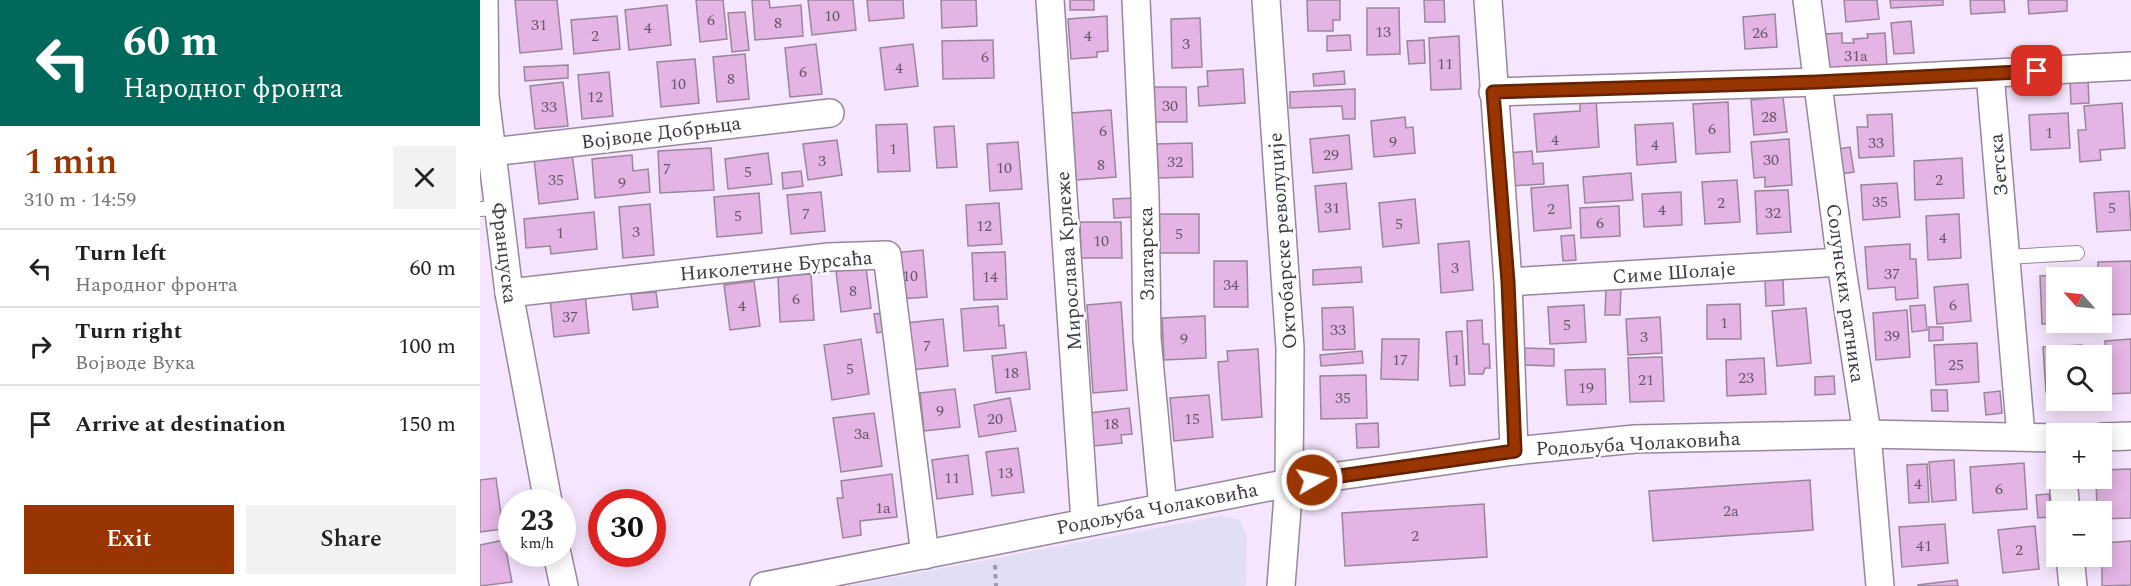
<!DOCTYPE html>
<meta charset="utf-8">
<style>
body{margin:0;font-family:Spectral,serif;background:#f2f2f2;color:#222;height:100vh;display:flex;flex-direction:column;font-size:22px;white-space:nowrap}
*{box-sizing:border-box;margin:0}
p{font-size:20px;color:#767676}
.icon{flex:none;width:33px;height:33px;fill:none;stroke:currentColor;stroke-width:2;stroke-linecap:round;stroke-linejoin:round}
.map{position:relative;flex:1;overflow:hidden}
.side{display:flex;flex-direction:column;background:#fff;width:480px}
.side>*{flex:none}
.guide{background:#00695c;color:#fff;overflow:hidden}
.needle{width:39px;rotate:297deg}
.fabs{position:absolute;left:1566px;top:267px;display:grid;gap:12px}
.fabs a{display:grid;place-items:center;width:66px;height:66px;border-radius:0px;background:#fff;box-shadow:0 3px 15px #0003;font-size:30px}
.speed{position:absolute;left:18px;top:489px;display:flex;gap:12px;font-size:30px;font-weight:700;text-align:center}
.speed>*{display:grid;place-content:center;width:78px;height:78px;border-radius:50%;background:#fff;box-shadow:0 3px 15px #0003;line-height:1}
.speed small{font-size:15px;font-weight:400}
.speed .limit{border:9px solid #d22;background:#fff;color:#111}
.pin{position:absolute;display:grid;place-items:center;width:51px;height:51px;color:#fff;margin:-26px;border-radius:12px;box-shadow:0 3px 9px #0006}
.me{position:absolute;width:66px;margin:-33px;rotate:82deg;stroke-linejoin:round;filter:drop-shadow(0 0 4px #0008)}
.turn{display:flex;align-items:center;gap:21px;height:126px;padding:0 24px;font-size:27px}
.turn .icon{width:78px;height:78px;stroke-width:2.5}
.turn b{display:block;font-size:42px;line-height:51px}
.round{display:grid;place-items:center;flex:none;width:63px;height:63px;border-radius:0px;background:#f2f2f2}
.overview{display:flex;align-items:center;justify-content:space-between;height:102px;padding:0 24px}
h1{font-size:36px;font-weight:600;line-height:45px;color:#993500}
.primary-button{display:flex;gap:12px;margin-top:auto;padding:12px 24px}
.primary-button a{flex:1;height:69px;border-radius:0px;background:#993500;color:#fff;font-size:24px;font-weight:600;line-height:69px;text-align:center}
.primary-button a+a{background:#f2f2f2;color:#222}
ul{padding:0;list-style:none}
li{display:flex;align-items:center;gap:18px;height:78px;padding:0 24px;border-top:2px solid #e0e0e0}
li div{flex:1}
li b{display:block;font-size:22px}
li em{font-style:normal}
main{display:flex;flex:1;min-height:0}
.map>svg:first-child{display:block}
.education{fill:#e2dff5}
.building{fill:#e3b4e4;stroke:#99869a;stroke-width:1.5}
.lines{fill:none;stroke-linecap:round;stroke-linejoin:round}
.service-casing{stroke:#96879d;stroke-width:16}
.minor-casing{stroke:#96879d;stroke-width:30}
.path{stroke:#a498aa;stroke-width:4;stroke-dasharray:4.5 4.5;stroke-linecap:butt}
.service{stroke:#fff;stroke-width:14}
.minor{stroke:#fff;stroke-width:27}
.route-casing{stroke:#632200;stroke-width:15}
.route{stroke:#993500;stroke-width:10}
.labels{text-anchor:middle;stroke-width:5;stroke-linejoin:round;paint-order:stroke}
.number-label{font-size:16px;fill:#69586b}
.street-label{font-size:20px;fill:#403943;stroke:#fff}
</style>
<main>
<section class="side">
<div class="guide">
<div class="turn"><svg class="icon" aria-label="left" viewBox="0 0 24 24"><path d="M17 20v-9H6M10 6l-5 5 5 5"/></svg><div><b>60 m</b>Народног фронта</div></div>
</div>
<div class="overview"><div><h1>1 min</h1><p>310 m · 14:59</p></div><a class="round"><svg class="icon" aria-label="close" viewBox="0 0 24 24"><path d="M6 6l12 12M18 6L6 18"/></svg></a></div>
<ul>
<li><svg class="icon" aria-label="left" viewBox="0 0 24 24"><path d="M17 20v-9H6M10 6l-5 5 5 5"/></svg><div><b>Turn left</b><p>Народног фронта</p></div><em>60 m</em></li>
<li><svg class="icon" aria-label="right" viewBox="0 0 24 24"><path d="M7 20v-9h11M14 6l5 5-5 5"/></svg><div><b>Turn right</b><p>Војводе Вука</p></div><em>100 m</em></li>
<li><svg class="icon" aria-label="arrive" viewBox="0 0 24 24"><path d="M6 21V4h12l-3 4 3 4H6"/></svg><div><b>Arrive at destination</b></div><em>150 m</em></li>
</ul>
<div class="primary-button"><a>Exit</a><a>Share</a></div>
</section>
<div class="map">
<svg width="1651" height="586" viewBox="0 0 1651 586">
<rect width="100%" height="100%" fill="#f6e5fe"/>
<polygon class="education" points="741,516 760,520 767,537 766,586 367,586"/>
<g class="building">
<polygon points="35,0 77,0 82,49 40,53"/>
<polygon points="216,0 243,0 247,39 220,42"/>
<polygon points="272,0 289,0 290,8 321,5 323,36 275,40"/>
<polygon points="328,0 373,0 376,30 332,35"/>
<polygon points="387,0 423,0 424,18 389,21"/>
<polygon points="461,0 496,0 497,26 462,28"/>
<rect x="590" y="0" width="24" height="10"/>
<polygon points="827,0 860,0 860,20 853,20 853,31 828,31"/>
<polygon points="944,0 964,0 965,22 945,22"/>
<polygon points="1364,0 1397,0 1399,19 1366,22"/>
<polygon points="1410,0 1463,0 1463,5 1411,8"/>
<polygon points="1490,0 1524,0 1525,12 1491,14"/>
<polygon points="1548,0 1587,0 1587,11 1549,14"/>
<polygon points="187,5 191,45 149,50 145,10"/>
<polygon points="887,8 919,8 920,54 887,55"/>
<polygon points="265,12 269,50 252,52 248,13"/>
<polygon points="1295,14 1297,47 1265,49 1263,17"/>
<polygon points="137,16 140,49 94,54 91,20"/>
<polygon points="627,16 628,51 617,52 617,57 591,59 588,19"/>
<polygon points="720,18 722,67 692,68 691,19"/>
<polygon points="1431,21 1434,53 1414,54 1411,23"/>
<polygon points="1362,33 1362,43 1374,43 1373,39 1388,38 1387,34 1405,33 1407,66 1346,69 1345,34"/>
<polygon points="870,35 871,50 847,51 847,36"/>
<polygon points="979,36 981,89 951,90 949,38"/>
<polygon points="513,40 514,78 463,79 462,41"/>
<polygon points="944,40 945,63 929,64 927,41"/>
<polygon points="336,44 342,94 310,97 305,48"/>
<polygon points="433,44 438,86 405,90 400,48"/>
<polygon points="265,54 269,99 237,102 233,57"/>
<polygon points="215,59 219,103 181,107 177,62"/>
<polygon points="88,65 88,78 45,81 44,67"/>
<polygon points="763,69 765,103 719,106 718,87 728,86 727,71"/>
<polygon points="864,71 865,84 834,86 833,74"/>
<polygon points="129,72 133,116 102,119 98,75"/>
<polygon points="1608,80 1609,103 1591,104 1590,81"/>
<polygon points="83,82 88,126 55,129 50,86"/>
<polygon points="673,87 706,87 707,122 673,122"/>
<polygon points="875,89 875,119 863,119 862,106 810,108 810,92"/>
<polygon points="1303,97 1307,132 1274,135 1271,100"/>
<polygon points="1116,98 1119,147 1057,152 1054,114 1100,111 1100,99"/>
<polygon points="1248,102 1250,152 1216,154 1213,104"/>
<polygon points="1642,103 1645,148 1620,150 1621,160 1600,162 1598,130 1606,130 1604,106"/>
<polygon points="631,110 636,177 596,180 591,113"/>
<polygon points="1588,113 1590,148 1551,150 1549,115"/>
<polygon points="1412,114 1414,156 1379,158 1377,127 1388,127 1387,115"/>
<polygon points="925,117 926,128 933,127 935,153 894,157 891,121"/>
<polygon points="1193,123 1196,162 1157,165 1155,125"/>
<polygon points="427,124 430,171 398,172 396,125"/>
<polygon points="474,126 477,167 457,168 454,127"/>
<polygon points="869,135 872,169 833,173 830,139"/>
<polygon points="1309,139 1312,185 1285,187 1285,177 1274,178 1271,142"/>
<polygon points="357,140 362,175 328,180 323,144"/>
<polygon points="538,142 542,189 510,191 507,144"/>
<polygon points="712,143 713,177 678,178 677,144"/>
<polygon points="1370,147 1374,172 1361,174 1358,149"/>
<polygon points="231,148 234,190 180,193 178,151"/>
<polygon points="1052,151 1053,164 1063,163 1064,184 1031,186 1028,153"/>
<polygon points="288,153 292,184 248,189 245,159"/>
<polygon points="92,154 98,199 59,204 54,159"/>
<polygon points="152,155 153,171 168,169 170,192 115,198 112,159"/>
<polygon points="1482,158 1484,198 1435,200 1434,161"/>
<polygon points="321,171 323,186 303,189 302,173"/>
<polygon points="1151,173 1153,200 1105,203 1103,177"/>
<polygon points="1257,180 1260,222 1225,224 1222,182"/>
<polygon points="866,183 870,229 839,232 835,186"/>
<polygon points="1417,183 1420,217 1383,220 1381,185"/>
<polygon points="1088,185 1091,228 1054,231 1051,188"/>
<polygon points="1308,190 1311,232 1277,234 1275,191"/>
<polygon points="1649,191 1651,230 1617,232 1614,193"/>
<polygon points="341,192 345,231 311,234 307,195"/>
<polygon points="1201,192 1202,225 1164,227 1162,194"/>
<polygon points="279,193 282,233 237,237 234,197"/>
<polygon points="655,198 656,217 634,218 633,199"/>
<polygon points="935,199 939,243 903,247 899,203"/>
<polygon points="519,203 522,244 488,246 486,205"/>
<polygon points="170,204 174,255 143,258 139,207"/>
<polygon points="1139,206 1140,236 1101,238 1100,208"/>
<polygon points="114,212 117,249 71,254 70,246 46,248 44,219"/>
<polygon points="678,214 719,214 719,253 679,253"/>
<polygon points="1479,214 1481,258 1448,260 1446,216"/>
<polygon points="600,222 641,222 642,258 601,258"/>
<polygon points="1094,235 1096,260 1083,261 1081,236"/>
<polygon points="989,241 993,290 961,293 958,244"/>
<polygon points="1430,244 1430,259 1436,259 1438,298 1416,300 1415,287 1388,289 1385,247"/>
<polygon points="443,250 447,297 418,299 414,253"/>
<polygon points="525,252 527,299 494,300 492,253"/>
<polygon points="734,261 767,261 768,307 734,307"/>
<polygon points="1651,261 1651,314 1622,315 1622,278 1618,278 1618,262"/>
<polygon points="386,267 391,308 361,312 356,271"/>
<polygon points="881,267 882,282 833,285 833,270"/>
<polygon points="331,274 334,320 300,322 298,276"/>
<polygon points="1595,274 1595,278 1576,278 1576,322 1596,322 1562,324 1560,276"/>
<polygon points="1285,280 1303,280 1304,305 1286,306"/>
<polygon points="274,281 280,326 250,330 244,285"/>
<polygon points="1488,284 1491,321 1457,324 1454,287"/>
<polygon points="1126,288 1141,288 1140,315 1125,315"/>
<polygon points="176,292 178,307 153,310 151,294"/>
<polygon points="105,294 109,333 74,337 70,298"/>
<polygon points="641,302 647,390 613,393 607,305"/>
<polygon points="1260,304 1261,339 1227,339 1227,305"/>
<polygon points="1104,305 1106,342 1070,344 1068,307"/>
<polygon points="1445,305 1447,330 1432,332 1430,306"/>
<polygon points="518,306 519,326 524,325 526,348 484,351 481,309"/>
<polygon points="873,307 875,349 843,350 842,308"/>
<polygon points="1326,308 1331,363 1297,366 1292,311"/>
<polygon points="1427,310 1430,357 1396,360 1393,313"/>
<polygon points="405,313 409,331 397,333 394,314"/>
<polygon points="725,316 726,358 684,360 682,318"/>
<polygon points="1180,317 1182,353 1148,355 1146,319"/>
<polygon points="463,319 468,366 430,370 425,323"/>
<polygon points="1002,320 1003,344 1009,344 1010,368 1005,368 1003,374 989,374 987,321"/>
<polygon points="1449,327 1463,327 1463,340 1449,341"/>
<polygon points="982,331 985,385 970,386 966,332"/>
<polygon points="381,339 389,394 352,400 344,345"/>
<polygon points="902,339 939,339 938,380 901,379"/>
<polygon points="1651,339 1651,393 1628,394 1625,341"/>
<polygon points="1497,343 1499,382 1456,385 1454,345"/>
<polygon points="1602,345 1603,356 1576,356 1576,392 1566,392 1563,347"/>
<polygon points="1043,348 1074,349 1074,366 1043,365"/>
<polygon points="778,349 782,417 742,420 738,362 748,361 747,351"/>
<polygon points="882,351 883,363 841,366 840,355"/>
<polygon points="546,352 550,389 516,393 512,356"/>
<polygon points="1182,357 1184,401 1150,402 1148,358"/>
<polygon points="1284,358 1286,394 1247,396 1246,360"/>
<polygon points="1125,369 1126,404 1087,405 1085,370"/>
<polygon points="886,375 887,418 841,419 840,376"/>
<polygon points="1354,376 1355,394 1335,395 1335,377"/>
<polygon points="475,389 480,427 444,431 440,393"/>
<polygon points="1451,390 1467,390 1468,411 1452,411"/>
<polygon points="1520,391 1522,413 1506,415 1504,393"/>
<polygon points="729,395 733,437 694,441 690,398"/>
<polygon points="530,398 536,431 499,437 494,405"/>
<polygon points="649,408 652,434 641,435 642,443 614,446 610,413"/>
<polygon points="394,413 402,466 361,472 353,418"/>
<polygon points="898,423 899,447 877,448 876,424"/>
<polygon points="538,448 544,492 512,496 506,452"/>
<polygon points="488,455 493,494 457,499 452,460"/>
<polygon points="1474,460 1476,500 1452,502 1449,462"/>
<polygon points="1544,463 1547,509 1493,513 1490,467"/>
<polygon points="1447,464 1449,502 1429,503 1427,465"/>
<polygon points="1651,469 1651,518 1622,519 1622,512 1617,512 1616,478 1622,478 1622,470"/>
<polygon points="412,474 417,517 380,521 381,535 363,538 357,498 363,498 361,481"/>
<polygon points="16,478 23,529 0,532 0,480"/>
<polygon points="1330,480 1333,530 1173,541 1169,491"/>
<polygon points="1569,494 1571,517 1558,518 1556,495"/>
<polygon points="1004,504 1007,557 865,566 862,513"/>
<polygon points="1465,524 1468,563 1422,567 1419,527"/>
<polygon points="1555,526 1559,569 1523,573 1518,530"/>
<polygon points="24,540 32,582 0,586 0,545"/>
<polygon points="1651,541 1651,585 1622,586 1622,543"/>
<polygon points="1477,580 1478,586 1438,586 1438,585"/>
</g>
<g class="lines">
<g class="service-casing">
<g id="service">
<polyline points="0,209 19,208"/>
<polyline points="1526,257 1597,253"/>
</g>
</g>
<g class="minor-casing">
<g id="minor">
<polyline points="4,0 5,96 29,293 68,502"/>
<polyline points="570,0 605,522"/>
<polyline points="656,0 665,195 667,339 683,508"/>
<polyline points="786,0 810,348 809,483 801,586"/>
<polyline points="1008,0 1028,282 1034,451"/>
<polyline points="1327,0 1361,262 1387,434 1400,586"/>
<polyline points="1510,74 1541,436"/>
<polyline points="1013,92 1337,82 1651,66"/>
<polyline points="12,152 350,113"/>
<polyline points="1028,282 1361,262"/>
<polyline points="29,293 349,257 407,255 445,555"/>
<polyline points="1622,437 1651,436"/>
<polyline points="1583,478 1586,512"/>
<polyline points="77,554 84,586"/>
<polyline points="1590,556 1593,586"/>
<polyline points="284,586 809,483 1034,451 1155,439 1387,434 1576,438"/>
</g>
</g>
<polyline class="path" points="515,565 516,586"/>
<use href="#service" class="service"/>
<use href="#minor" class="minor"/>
</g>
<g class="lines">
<g class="route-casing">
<polyline id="route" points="832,480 1035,451 1028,282 1013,92 1337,82 1557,71"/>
</g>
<use href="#route" class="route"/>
</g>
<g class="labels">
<g class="number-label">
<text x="352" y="21">10</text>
<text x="231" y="25">6</text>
<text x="298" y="28">8</text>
<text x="59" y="30">31</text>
<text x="168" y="33">4</text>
<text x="903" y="37">13</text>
<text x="1280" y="38">26</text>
<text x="115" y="41">2</text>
<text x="608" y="41">4</text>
<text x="706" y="49">3</text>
<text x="1376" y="61">31a</text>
<text x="505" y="62">6</text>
<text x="965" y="69">11</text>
<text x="419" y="73">4</text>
<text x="323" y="77">6</text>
<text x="251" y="84">8</text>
<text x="198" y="89">10</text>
<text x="115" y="102">12</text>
<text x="690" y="111">30</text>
<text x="69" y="112">33</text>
<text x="1289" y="122">28</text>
<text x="1232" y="134">6</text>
<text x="623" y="136">6</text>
<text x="1569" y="138">1</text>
<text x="1075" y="145">4</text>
<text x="913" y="147">9</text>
<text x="1396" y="148">33</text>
<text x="1175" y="150">4</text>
<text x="413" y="154">1</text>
<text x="851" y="160">29</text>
<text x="1291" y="165">30</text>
<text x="342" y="166">3</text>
<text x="695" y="167">32</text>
<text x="621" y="170">8</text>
<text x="524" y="173">10</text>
<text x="187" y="174">7</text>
<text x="268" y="177">5</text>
<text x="76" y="185">35</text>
<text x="1459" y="185">2</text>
<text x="142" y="188">9</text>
<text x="1400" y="207">35</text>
<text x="1241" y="208">2</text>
<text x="852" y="213">31</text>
<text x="1632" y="213">5</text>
<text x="1071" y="214">2</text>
<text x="1182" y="215">4</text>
<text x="1293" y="218">32</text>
<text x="326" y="219">7</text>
<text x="258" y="221">5</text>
<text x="1120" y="228">6</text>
<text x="919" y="229">5</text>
<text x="504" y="231">12</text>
<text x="156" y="237">3</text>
<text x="80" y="238">1</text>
<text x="699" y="239">5</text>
<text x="1463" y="243">4</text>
<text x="621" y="246">10</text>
<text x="975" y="273">3</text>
<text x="1412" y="279">37</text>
<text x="430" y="281">10</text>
<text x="510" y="282">14</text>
<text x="751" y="290">34</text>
<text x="373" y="296">8</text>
<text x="316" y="304">6</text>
<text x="1473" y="310">6</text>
<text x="262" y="311">4</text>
<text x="90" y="322">37</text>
<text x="1244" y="328">1</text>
<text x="1087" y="330">5</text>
<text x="858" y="335">33</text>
<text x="1412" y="341">39</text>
<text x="1164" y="342">3</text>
<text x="704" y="344">9</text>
<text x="447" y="351">7</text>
<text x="920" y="365">17</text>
<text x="976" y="365">1</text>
<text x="1476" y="370">25</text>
<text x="370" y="374">5</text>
<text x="531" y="378">18</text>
<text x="1266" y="383">23</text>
<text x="1166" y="385">21</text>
<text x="1106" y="393">19</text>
<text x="863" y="403">35</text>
<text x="460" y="416">9</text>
<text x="515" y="424">20</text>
<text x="712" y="424">15</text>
<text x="631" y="429">18</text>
<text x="382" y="439">3a</text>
<text x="525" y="478">13</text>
<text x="472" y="483">11</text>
<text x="1438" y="489">4</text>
<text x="1519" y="494">6</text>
<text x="403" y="513">1a</text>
<text x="1251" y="516">2a</text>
<text x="935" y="541">2</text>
<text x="1444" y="551">41</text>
<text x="1539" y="555">2</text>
</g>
<g class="street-label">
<text transform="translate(181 132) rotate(-7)" y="7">Војводе Добрњца</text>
<text transform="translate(1518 165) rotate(-95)" y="7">Зетска</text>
<text transform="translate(802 241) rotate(-94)" y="7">Октобарске револуције</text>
<text transform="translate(25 253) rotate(83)" y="7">Француска</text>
<text transform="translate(666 254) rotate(-91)" y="7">Златарска</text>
<text transform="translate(588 261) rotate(-94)" y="7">Мирослава Крлеже</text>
<text transform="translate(296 265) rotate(-5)" y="7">Николетине Бурсаћа</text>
<text transform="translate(1194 272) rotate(-4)" y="7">Симе Шолаје</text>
<text transform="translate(1366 293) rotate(82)" y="7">Солунских ратника</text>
<text transform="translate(1158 443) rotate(-3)" y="7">Родољуба Чолаковића</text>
<text transform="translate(677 508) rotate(-11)" y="7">Родољуба Чолаковића</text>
</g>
</g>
</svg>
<div class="fabs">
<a><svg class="needle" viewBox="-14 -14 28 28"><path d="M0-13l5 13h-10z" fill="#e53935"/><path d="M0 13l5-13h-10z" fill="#767676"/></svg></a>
<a><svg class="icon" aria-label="search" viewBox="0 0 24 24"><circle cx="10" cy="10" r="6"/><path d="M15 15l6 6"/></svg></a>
<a>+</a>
<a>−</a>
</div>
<div class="speed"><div>23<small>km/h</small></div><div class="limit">30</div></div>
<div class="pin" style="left:1557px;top:71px;background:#d93025"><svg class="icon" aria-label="arrive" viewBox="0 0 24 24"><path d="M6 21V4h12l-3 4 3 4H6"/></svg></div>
<svg class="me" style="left:832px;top:480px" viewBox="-20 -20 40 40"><circle r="17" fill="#993500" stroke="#fff" stroke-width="3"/><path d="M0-11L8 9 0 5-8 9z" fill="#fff"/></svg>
</div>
</main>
